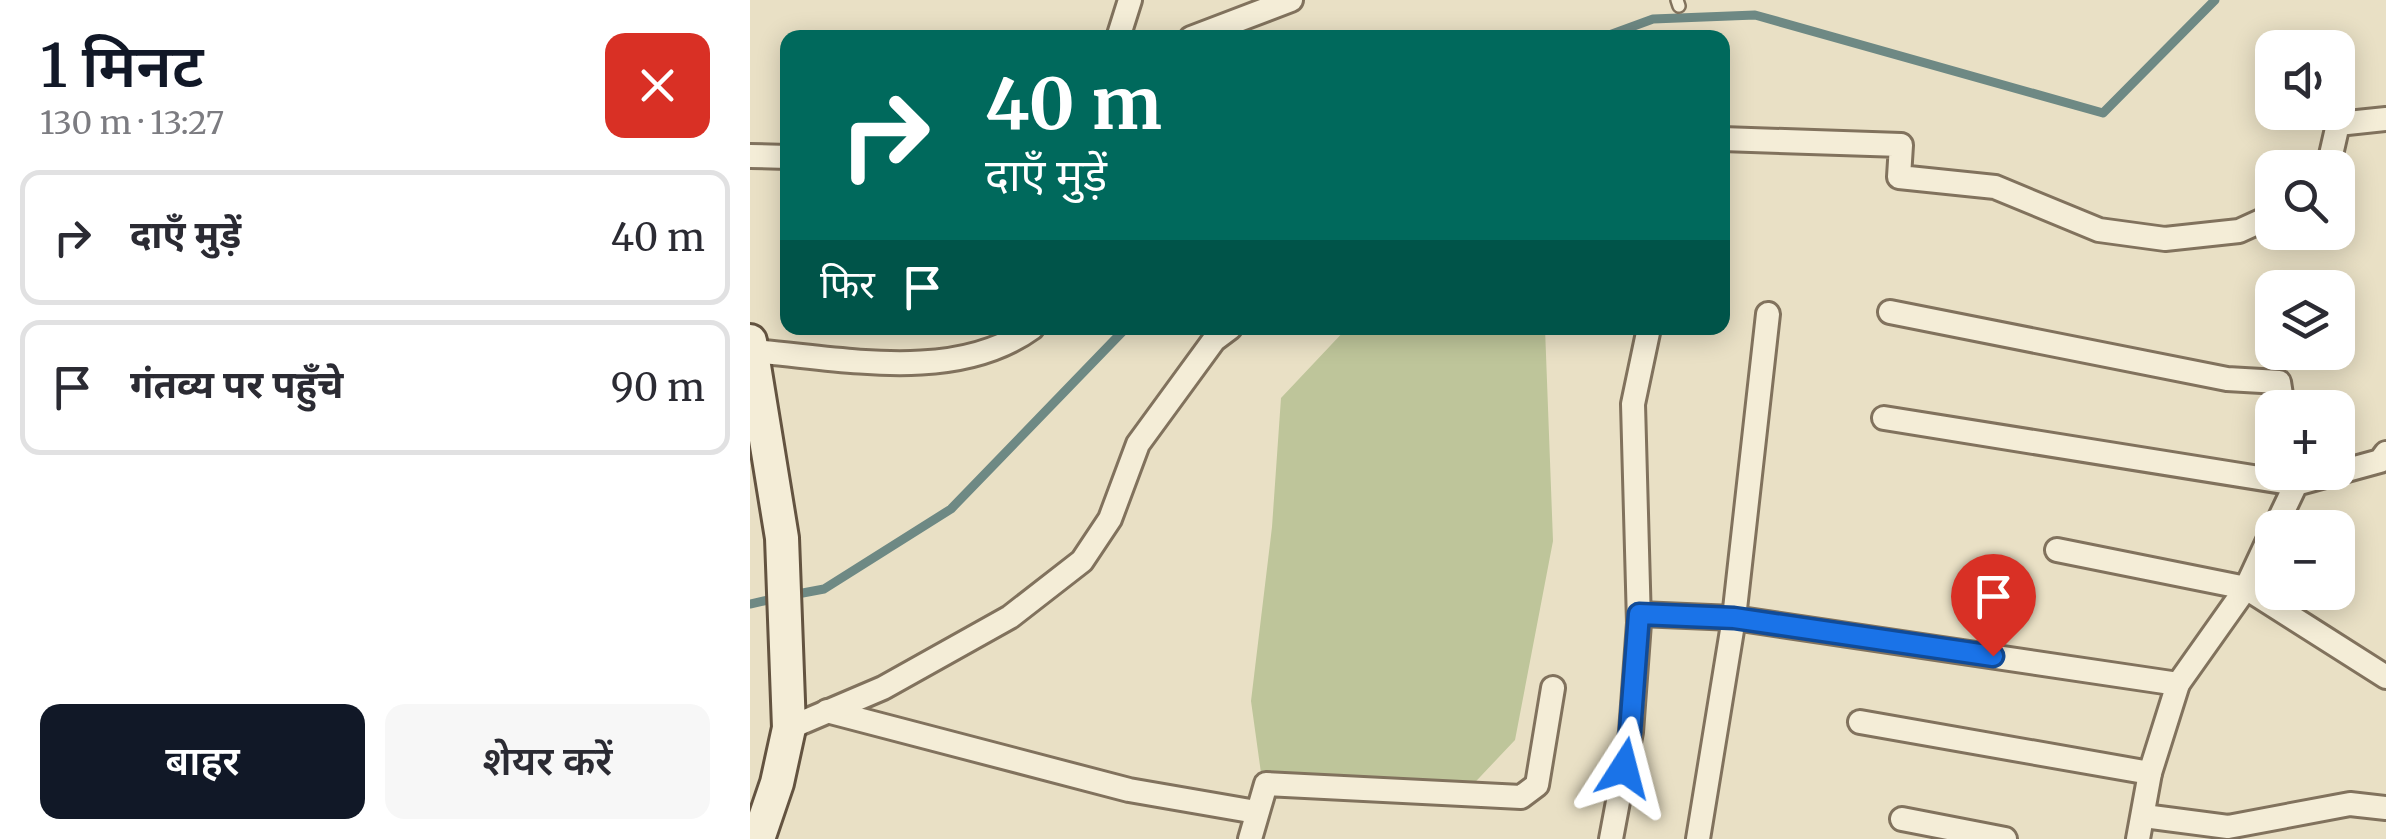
<!DOCTYPE html>
<html lang="hi">
<meta charset="utf-8">
<style>
body{margin:0;font-family:Merriweather,"Noto Sans Devanagari",serif;background:#f7f7f7;color:#2b2b33;height:100vh;display:flex;flex-direction:column;font-size:38px;white-space:nowrap}
*{box-sizing:border-box;margin:0}
p{font-size:32px;color:#7c7c81}
.icon{flex:none;width:55px;height:55px;fill:none;stroke:currentColor;stroke-width:2;stroke-linecap:round;stroke-linejoin:round}
.map{position:relative;flex:1;overflow:hidden}
.panel{display:flex;flex-direction:column;background:#fff;width:750px}
.panel>*{flex:none}
.top-card{position:absolute;left:30px;top:30px;width:950px;height:305px;border-radius:20px;box-shadow:0 5px 25px #0003;background:#00695c;color:#fff;overflow:hidden}
.fabs{position:absolute;left:1505px;top:30px;display:grid;gap:20px}
.fabs a{display:grid;place-items:center;width:100px;height:100px;border-radius:20px;background:#fff;box-shadow:0 5px 25px #0003;font-size:50px}
.pin{position:absolute;display:grid;place-items:center;width:85px;height:85px;color:#fff;margin:-102px -42px;border-radius:50% 50% 50% 0;rotate:-45deg;box-shadow:0 0 10px #0007}
.pin .icon{rotate:45deg}
.me{position:absolute;width:110px;margin:-55px;rotate:9deg;stroke-linejoin:round;filter:drop-shadow(0 0 8px #0008)}
.turn{display:flex;align-items:center;gap:35px;height:210px;padding:0 40px;font-size:45px}
.turn .icon{width:130px;height:130px;stroke-width:2.5}
.turn b{display:block;font-size:70px;line-height:85px}
.then{display:flex;align-items:center;height:95px;padding:0 40px;background:#0003;gap:20px;font-size:38px}
.round{display:grid;place-items:center;flex:none;width:105px;height:105px;border-radius:20px;background:#f7f7f7}
.summary{display:flex;align-items:center;justify-content:space-between;height:170px;padding:0 40px}
h1{font-size:60px;font-weight:600;line-height:75px;color:#111827}
.primary-button{display:flex;gap:20px;margin-top:auto;padding:20px 40px}
.primary-button a{flex:1;height:115px;border-radius:20px;background:#111827;color:#fff;font-size:40px;font-weight:600;line-height:115px;text-align:center}
.primary-button a+a{background:#f7f7f7;color:#2b2b33}
ul{padding:0;list-style:none}
li{display:flex;align-items:center;gap:30px;height:135px;margin:0 20px 15px;padding:0 20px;border:5px solid #e1e1e2;border-radius:20px}
li div{flex:1}
li b{display:block;font-size:38px}
li em{font-style:normal}
main{display:flex;flex:1;min-height:0}
.map>svg:first-child{display:block}
.green{fill:#bec59a}
.lines{fill:none;stroke-linecap:round;stroke-linejoin:round}
.stream{stroke:#6e8984;stroke-width:9}
.lane-casing{stroke:#81725d;stroke-width:16}
.street-casing{stroke:#81725d;stroke-width:28}
.secondary-casing{stroke:#635340;stroke-width:38}
.lane{stroke:#f4edd7;stroke-width:11}
.street{stroke:#f4edd7;stroke-width:22}
.secondary{stroke:#f4edd7;stroke-width:32}
.route-casing{stroke:#114b97;stroke-width:25}
.route{stroke:#1a73e8;stroke-width:18}
</style>
<main>
<section class="panel">
<div class="summary"><div><h1>1 मिनट</h1><p>130 m · 13:27</p></div><a class="round" style="background:#d93025;color:#fff"><svg class="icon" aria-label="close" viewBox="0 0 24 24"><path d="M6 6l12 12M18 6L6 18"/></svg></a></div>
<ul>
<li><svg class="icon" aria-label="right" viewBox="0 0 24 24"><path d="M7 20v-9h11M14 6l5 5-5 5"/></svg><div><b>दाएँ मुड़ें</b></div><em>40 m</em></li>
<li><svg class="icon" aria-label="arrive" viewBox="0 0 24 24"><path d="M6 21V4h12l-3 4 3 4H6"/></svg><div><b>गंतव्य पर पहुँचे</b></div><em>90 m</em></li>
</ul>
<div class="primary-button"><a>बाहर</a><a>शेयर करें</a></div>
</section>
<div class="map">
<svg width="1636" height="839" viewBox="0 0 1636 839">
<rect width="100%" height="100%" fill="#e9e0c5"/>
<polygon class="green" points="597,328 795,328 803,541 765,740 713,795 511,773 501,701 522,527 531,398"/>
<g class="lines">
<g class="stream">
<polyline points="851,38 903,19 1005,15 1353,113 1465,0"/>
<polyline points="42,595 74,589 201,509 376,328"/>
<polyline points="0,604 27,598"/>
</g>
<g class="lane-casing">
<polyline id="lane" points="927,0 929,6"/>
</g>
<g class="street-casing">
<g id="street">
<polyline points="368,38 380,0"/>
<polyline points="441,38 541,0"/>
<polyline points="972,139 1151,145 1149,177 1245,187 1349,230 1415,239 1489,231 1522,216"/>
<polyline points="0,156 38,157"/>
<polyline points="1578,168 1588,124 1636,119"/>
<polyline points="1140,312 1477,379 1529,382 1533,408"/>
<path d="M 2,351 C 90,358 205,384 282,328"/>
<polyline points="1134,418 1546,484 1544,472"/>
<polyline points="1525,528 1546,484 1630,461 1636,453"/>
<polyline points="1307,550 1496,588 1636,677"/>
<polyline points="889,614 984,618 1428,684"/>
<polyline points="77,711 379,790 506,812"/>
<polyline points="1110,722 1400,773"/>
<polyline points="39,728 133,688 260,617 332,561 360,519 388,444 464,340 480,328"/>
<polyline points="1394,816 1478,827 1600,804 1636,808"/>
<polyline points="1152,819 1255,839"/>
<polyline points="500,839 516,784 771,797 787,785 803,688"/>
<polyline points="861,839 881,732 889,623 883,404 899,328"/>
<polyline points="948,839 984,618 1018,314"/>
<polyline points="1388,839 1400,773 1428,684 1496,588 1522,532"/>
</g>
</g>
<g class="secondary-casing">
<polyline id="secondary" points="0,341 32,538 39,728 27,783 8,839"/>
</g>
<use href="#lane" class="lane"/>
<use href="#street" class="street"/>
<use href="#secondary" class="secondary"/>
</g>
<g class="lines">
<g class="route-casing">
<polyline id="route" points="874,768 880,732 889,614 984,618 1243,656"/>
</g>
<use href="#route" class="route"/>
</g>
</svg>
<div class="fabs">
<a><svg class="icon" aria-label="sound" viewBox="0 0 24 24"><path d="M4 9h4l5-4v14l-5-4H4zM17 9q2 3 0 6"/></svg></a>
<a><svg class="icon" aria-label="search" viewBox="0 0 24 24"><circle cx="10" cy="10" r="6"/><path d="M15 15l6 6"/></svg></a>
<a><svg class="icon" aria-label="layers" viewBox="0 0 24 24"><path d="M12 4l9 5-9 5-9-5zM3 14l9 5 9-5"/></svg></a>
<a>+</a>
<a>−</a>
</div>
<div class="pin" style="left:1243px;top:656px;background:#d93025"><svg class="icon" aria-label="arrive" viewBox="0 0 24 24"><path d="M6 21V4h12l-3 4 3 4H6"/></svg></div>
<svg class="me" style="left:874px;top:768px" viewBox="-20 -20 40 40"><path d="M0-17L14 15 0 8-14 15z" fill="#1a73e8" stroke="#fff" stroke-width="4"/></svg>
<div class="top-card">
<div class="turn"><svg class="icon" aria-label="right" viewBox="0 0 24 24"><path d="M7 20v-9h11M14 6l5 5-5 5"/></svg><div><b>40 m</b>दाएँ मुड़ें</div></div>
<div class="then">फिर<svg class="icon" aria-label="arrive" viewBox="0 0 24 24"><path d="M6 21V4h12l-3 4 3 4H6"/></svg></div>
</div>
</div>
</main>
